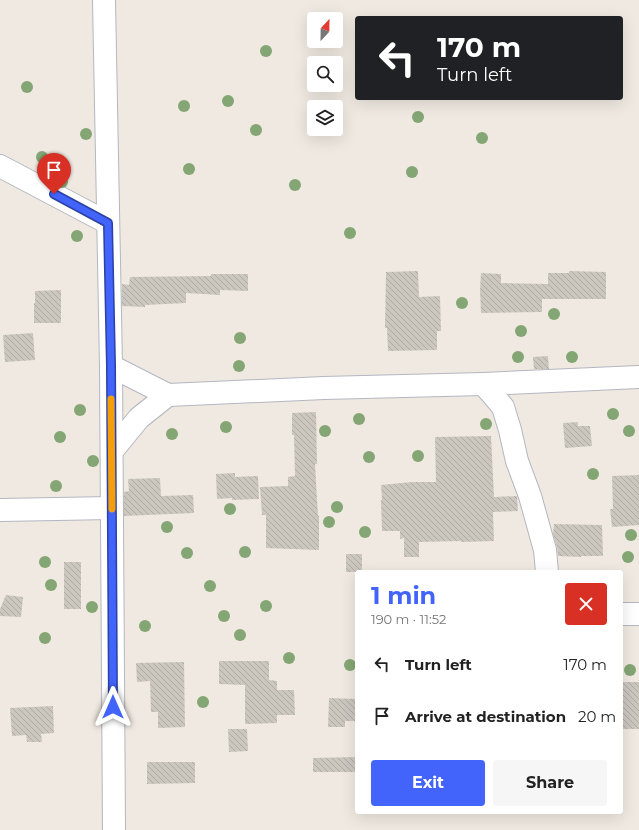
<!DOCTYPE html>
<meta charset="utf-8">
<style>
body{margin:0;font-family:Montserrat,sans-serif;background:#f6f6f6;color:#222;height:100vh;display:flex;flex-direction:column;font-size:15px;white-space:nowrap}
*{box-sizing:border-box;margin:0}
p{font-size:13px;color:#767676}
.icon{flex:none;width:22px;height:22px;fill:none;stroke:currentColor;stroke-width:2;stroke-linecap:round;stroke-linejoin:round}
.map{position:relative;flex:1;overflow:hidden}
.side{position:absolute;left:355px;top:570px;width:268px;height:244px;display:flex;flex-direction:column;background:#fff;border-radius:4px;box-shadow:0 4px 16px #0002}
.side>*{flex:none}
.top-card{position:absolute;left:355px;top:16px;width:268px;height:84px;border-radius:4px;box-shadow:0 4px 16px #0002;background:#202124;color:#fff;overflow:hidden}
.needle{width:26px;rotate:22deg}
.tools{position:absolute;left:307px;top:12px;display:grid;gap:8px}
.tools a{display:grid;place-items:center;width:36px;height:36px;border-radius:4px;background:#fff;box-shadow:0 4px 16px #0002;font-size:20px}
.pin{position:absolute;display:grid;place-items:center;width:34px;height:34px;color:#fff;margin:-41px -17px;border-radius:50% 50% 50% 0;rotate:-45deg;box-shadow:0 0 4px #0007}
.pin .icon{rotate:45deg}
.me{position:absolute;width:44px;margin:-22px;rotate:0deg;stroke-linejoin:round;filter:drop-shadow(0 0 3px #0008)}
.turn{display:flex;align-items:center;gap:14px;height:84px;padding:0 16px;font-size:18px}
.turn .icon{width:52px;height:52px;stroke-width:2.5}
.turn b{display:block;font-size:28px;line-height:34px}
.round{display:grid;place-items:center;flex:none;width:42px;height:42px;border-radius:4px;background:#f6f6f6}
.overview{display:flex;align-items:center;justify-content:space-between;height:68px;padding:0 16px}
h1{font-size:24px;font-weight:700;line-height:30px;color:#4264fb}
.primary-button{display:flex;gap:8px;margin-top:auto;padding:8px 16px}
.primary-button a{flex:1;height:46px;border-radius:4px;background:#4264fb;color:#fff;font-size:16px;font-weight:700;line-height:46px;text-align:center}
.primary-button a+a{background:#f6f6f6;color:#222}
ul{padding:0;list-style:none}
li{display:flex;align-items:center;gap:12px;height:52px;padding:0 16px}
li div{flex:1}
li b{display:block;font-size:15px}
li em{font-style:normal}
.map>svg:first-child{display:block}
.building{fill:url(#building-back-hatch)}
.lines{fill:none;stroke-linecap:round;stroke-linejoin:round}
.street-casing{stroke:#b4b7c1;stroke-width:24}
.secondary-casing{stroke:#b4b7c1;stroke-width:24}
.street{stroke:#fff;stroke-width:22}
.secondary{stroke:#fff;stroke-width:22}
.tree{fill:#84a574}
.route-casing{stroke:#2b41a3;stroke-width:10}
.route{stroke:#4264fb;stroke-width:7}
.slow{stroke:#f59e0b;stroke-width:7}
</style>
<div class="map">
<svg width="639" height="830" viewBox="0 0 639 830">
<defs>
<pattern id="building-back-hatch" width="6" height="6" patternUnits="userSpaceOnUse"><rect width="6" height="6" fill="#cbc7bf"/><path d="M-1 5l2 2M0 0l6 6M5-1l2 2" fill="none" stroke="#afaba4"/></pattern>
</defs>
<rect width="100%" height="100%" fill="#efe9e1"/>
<g class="building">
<polygon points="418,271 419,297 440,296 441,331 437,331 437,350 388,351 387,328 385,328 386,272"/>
<polygon points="569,271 606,272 606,299 542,299 542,312 481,313 480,290 481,273 501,274 501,283 548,284 548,273 569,273"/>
<polygon points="211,274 248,274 248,291 220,290 220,295 186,293 186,303 145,305 145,307 122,306 122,284 129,285 130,277 211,276"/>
<polygon points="61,290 61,323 34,323 34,303 35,303 35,291"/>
<polygon points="33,333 35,360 5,362 3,335"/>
<polygon points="548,356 549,369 534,369 533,357"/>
<polygon points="316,412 317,464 315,464 318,516 319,516 319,550 266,548 266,515 262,515 260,487 288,486 288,477 295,476 294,435 292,435 292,413"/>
<polygon points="578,422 578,426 590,426 592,446 565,448 563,423"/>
<polygon points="491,436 494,497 517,496 518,511 493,512 494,541 461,542 461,541 419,542 419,557 404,557 404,538 400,539 400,531 382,531 381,500 382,500 381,485 412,482 436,482 435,437"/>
<polygon points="235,473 235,477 258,476 259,499 232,500 232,498 217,499 216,474"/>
<polygon points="639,475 639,525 612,527 610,509 613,509 612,476"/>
<polygon points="160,478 161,496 193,495 194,513 124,516 124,492 129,491 128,479"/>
<polygon points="554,524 602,525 603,556 581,556 581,557 558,556 557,547 553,534"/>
<rect x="346" y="554" width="16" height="18"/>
<rect x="64" y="562" width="17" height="47"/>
<polygon points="6,595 23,597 21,617 0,616 0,609"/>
<polygon points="219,661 269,661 269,680 277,681 277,690 294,690 295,715 277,715 277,723 245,724 245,685 219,684"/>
<polygon points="184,662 185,727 158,728 158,712 151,712 150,681 137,682 136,663"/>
<polygon points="622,682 639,682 639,729 621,729 621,707 623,707"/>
<polygon points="329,698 357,699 357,721 345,721 345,727 328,727"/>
<polygon points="53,706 54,733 41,734 42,742 27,742 26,735 12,736 10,708"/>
<polygon points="228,729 247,729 248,751 229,752"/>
<polygon points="357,757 357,772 313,772 313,758"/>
<polygon points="147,762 195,762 195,783 147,784"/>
</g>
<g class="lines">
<g class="street-casing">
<g id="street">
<polyline points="0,166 108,223"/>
<polyline points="111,366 168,395 324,388 483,384 639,377"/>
<polyline points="483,384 492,394 503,407 510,430 517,461 530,496 545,550 547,572"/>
<polyline points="112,451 139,418 168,395"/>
<polyline points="0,510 112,508"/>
<polyline points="621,614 639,614"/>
</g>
</g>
<g class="secondary-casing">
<polyline id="secondary" points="104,0 111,366 114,830"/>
</g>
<use href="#street" class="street"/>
<use href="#secondary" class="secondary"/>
</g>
<g class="tree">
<circle cx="266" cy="51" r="6"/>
<circle cx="27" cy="87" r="6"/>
<circle cx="228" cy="101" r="6"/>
<circle cx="184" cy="106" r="6"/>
<circle cx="418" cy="117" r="6"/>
<circle cx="256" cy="130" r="6"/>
<circle cx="86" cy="134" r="6"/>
<circle cx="482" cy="138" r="6"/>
<circle cx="42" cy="157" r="6"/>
<circle cx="189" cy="169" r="6"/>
<circle cx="412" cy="172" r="6"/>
<circle cx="62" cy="182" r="6"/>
<circle cx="295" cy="185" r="6"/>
<circle cx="350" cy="233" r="6"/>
<circle cx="77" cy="236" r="6"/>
<circle cx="462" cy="303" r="6"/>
<circle cx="554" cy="314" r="6"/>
<circle cx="521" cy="331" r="6"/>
<circle cx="240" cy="338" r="6"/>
<circle cx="518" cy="357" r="6"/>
<circle cx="572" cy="357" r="6"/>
<circle cx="239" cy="366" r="6"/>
<circle cx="80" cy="410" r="6"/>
<circle cx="613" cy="414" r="6"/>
<circle cx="359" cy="419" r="6"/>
<circle cx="486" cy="424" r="6"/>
<circle cx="226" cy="427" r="6"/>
<circle cx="325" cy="431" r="6"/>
<circle cx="629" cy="431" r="6"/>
<circle cx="172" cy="434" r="6"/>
<circle cx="60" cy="437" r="6"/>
<circle cx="418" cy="456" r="6"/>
<circle cx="369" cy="457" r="6"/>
<circle cx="93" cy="461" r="6"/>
<circle cx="593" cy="474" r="6"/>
<circle cx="56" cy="486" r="6"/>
<circle cx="337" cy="507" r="6"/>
<circle cx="230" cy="509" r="6"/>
<circle cx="329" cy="522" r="6"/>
<circle cx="167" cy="527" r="6"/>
<circle cx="365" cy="532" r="6"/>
<circle cx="631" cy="535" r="6"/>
<circle cx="245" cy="552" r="6"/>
<circle cx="187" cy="553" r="6"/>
<circle cx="628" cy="557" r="6"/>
<circle cx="45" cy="562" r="6"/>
<circle cx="51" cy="585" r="6"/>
<circle cx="210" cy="586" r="6"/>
<circle cx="266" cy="606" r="6"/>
<circle cx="92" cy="607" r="6"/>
<circle cx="224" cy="616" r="6"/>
<circle cx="145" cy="626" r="6"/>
<circle cx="240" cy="635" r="6"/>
<circle cx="45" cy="638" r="6"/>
<circle cx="289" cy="658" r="6"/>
<circle cx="350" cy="665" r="6"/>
<circle cx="630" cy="670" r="6"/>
<circle cx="203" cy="702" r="6"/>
</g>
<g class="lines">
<g class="route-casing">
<polyline id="route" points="54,194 108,223 111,366 113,707"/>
</g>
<use href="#route" class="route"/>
<polyline class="slow" points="111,399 112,509"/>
</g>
</svg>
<div class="tools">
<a><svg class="needle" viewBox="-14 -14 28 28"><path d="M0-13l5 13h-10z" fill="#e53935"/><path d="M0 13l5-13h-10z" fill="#767676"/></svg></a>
<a><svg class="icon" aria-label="search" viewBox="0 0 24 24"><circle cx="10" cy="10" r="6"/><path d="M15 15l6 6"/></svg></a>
<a><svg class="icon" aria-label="layers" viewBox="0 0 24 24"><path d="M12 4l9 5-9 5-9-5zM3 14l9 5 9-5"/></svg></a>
</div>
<div class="pin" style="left:54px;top:194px;background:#d93025"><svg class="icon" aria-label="arrive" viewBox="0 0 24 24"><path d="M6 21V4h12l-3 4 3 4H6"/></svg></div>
<svg class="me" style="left:113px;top:707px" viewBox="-20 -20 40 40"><path d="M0-17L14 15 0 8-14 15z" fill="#4264fb" stroke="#fff" stroke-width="4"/></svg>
<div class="top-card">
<div class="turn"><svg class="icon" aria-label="left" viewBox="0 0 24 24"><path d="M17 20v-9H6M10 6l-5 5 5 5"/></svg><div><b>170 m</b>Turn left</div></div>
</div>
<section class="side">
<div class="overview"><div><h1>1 min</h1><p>190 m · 11:52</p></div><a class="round" style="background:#d93025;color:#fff"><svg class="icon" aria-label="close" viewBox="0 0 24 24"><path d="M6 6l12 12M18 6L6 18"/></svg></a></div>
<ul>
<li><svg class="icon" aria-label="left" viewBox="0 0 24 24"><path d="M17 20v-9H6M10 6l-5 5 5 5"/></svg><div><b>Turn left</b></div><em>170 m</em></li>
<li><svg class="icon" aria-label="arrive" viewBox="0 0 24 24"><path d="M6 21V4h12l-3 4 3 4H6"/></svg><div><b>Arrive at destination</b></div><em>20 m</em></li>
</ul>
<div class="primary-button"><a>Exit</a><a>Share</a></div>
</section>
</div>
